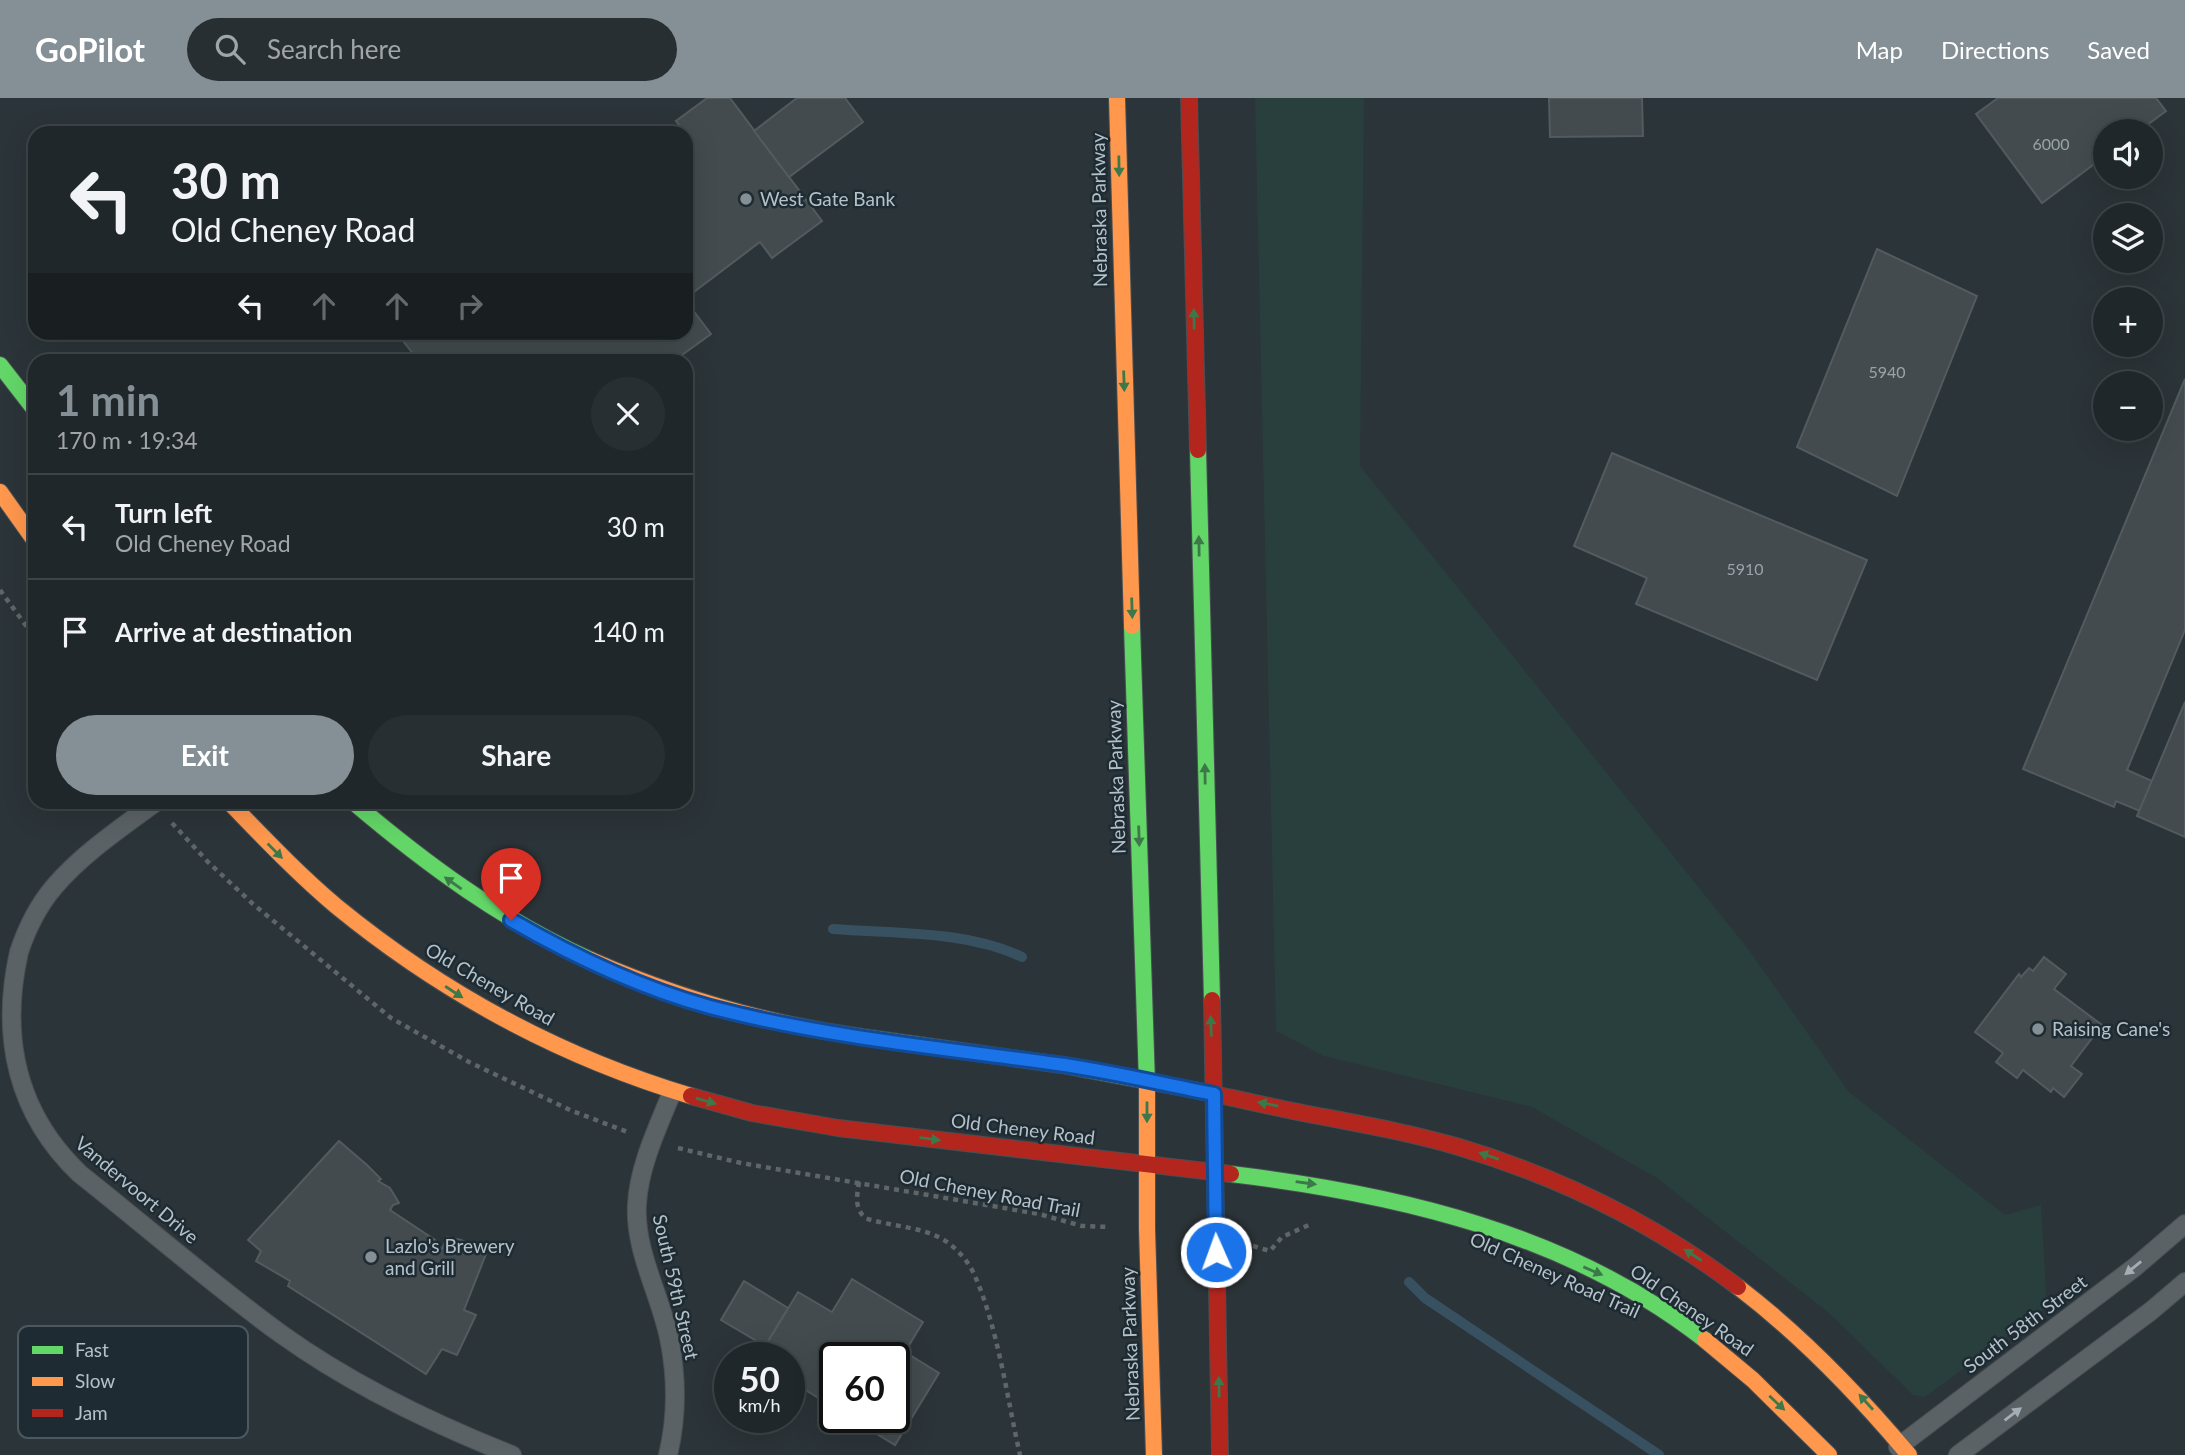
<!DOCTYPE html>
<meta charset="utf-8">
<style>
body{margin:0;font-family:Lato,sans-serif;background:#282f32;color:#f1f3f6;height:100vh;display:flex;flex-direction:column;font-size:26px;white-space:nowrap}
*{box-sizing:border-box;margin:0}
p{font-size:23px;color:#a2a5a8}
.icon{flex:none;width:38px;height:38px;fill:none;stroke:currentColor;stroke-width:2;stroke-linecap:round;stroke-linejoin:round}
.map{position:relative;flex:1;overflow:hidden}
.side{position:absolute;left:28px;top:256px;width:665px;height:455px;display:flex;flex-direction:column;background:#20272a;border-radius:21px;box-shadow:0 7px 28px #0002,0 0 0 2px #3d4447}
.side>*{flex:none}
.hud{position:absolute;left:28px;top:28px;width:665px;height:214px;border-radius:21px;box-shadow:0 7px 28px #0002,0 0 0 2px #3d4447;background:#20272a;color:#f1f3f6;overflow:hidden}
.tools{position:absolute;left:2093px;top:21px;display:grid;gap:14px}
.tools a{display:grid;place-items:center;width:70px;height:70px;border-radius:50%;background:#20272a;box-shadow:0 7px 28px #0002,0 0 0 2px #3d4447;font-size:35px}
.speed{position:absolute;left:714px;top:1244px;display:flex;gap:14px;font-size:35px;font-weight:700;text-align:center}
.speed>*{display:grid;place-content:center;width:91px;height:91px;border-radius:50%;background:#20272a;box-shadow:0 7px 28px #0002,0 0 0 2px #3d4447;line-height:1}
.speed small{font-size:18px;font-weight:400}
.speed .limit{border:4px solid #111;border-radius:10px;background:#fff;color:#111}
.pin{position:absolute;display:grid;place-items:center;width:60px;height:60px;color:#fff;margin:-72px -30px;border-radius:50% 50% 50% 0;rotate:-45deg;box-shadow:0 0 7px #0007}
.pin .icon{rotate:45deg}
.me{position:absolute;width:77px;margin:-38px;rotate:358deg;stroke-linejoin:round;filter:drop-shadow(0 0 5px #0008)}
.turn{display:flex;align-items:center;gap:24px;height:147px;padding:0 28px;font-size:32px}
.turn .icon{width:91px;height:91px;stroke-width:2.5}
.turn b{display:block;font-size:49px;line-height:60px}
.lanes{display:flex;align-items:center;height:66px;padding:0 28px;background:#0003;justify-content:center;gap:35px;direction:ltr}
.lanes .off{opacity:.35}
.round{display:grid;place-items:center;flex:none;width:74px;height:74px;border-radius:37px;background:#282f32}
.overview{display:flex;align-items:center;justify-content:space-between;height:119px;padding:0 28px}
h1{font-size:42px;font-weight:700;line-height:52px;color:#859096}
.action{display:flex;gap:14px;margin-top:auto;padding:14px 28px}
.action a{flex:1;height:80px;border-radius:42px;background:#859096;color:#fff;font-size:28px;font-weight:700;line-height:80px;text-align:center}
.action a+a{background:#282f32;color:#f1f3f6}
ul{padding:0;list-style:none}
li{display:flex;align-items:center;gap:21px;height:105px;padding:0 28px;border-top:2px solid #3d4447}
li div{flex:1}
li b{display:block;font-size:26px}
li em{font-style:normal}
header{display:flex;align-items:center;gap:42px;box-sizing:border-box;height:98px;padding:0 35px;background:#859096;color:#fff}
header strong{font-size:33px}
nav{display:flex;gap:38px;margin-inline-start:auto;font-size:24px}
.search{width:490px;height:63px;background:#282f32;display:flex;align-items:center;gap:18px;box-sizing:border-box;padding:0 24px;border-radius:38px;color:#a2a5a8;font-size:26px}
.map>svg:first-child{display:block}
.green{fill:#283f3d}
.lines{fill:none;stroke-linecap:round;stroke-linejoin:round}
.stream{stroke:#385161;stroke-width:10}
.building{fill:#434b4e;stroke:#535b5f;stroke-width:2}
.lane-casing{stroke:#494f53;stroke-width:20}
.fast-casing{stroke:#494f53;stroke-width:18}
.slow-casing{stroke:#494f53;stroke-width:18}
.jam-casing{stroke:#494f53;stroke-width:18}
.path{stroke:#5f6669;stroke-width:4.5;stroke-dasharray:5 5;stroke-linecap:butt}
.lane{stroke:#5b6266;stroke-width:18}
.fast{stroke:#63d668;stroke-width:16}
.slow{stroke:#ff974d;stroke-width:16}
.jam{stroke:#b3261e;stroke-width:16}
.oneway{fill:#3d784b}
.oneway2{fill:#a3aeb5}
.route-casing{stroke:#114b97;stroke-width:18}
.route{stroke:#1a73e8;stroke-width:12}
.poi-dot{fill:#859096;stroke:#1e2b33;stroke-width:2.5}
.labels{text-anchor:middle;stroke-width:5;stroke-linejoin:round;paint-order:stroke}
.number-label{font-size:16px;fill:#98a4aa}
.poi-label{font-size:19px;fill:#b5c1c9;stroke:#1e2b33;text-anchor:start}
.street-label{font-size:19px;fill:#b5c1c9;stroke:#1e2b33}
.key{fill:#1e2b33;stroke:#4b5860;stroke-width:2}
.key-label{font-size:19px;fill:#b5c1c9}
</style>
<header>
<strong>GoPilot</strong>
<div class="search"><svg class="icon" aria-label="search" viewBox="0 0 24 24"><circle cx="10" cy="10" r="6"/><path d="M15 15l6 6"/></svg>Search here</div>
<nav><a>Map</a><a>Directions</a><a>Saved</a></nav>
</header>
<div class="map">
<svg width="2185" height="1357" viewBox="0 0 2185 1357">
<rect width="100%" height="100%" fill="#2b3438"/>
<polygon class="green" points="1255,0 1364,0 1360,368 1749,852 1849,994 2005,1117 2041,1107 2047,1209 1925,1299 1913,1297 1829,1215 1657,1080 1532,1009 1324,958 1276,933"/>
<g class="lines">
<g class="stream">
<path d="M 833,831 C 895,836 965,832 1022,859"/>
<polyline points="1409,1184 1425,1200 1659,1357"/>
</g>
</g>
<g class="building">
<polygon points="707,0 730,0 822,123 772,160 760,144 686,200 686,40 688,39 676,23"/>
<polygon points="797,0 845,0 863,24 789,79 754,33"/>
<polygon points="1549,0 1642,0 1643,38 1550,39"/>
<polygon points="1998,0 2156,0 2166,13 2139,33 2105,33 2105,58 2042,105 1976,16"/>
<polygon points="1877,151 1977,198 1897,398 1797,349"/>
<polygon points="686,203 711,236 675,262 613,262 608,257 601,262 418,262 399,238 404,234 686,234"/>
<polygon points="2185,281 2185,532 2127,672 2152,683 2140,713 2116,703 2114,709 2023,671"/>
<polygon points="1612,355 1867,462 1817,582 1636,506 1647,480 1574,448"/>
<polygon points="2185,604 2185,739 2137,718"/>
<polygon points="2044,859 2066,876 2054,891 2102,927 2071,968 2082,976 2064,999 2053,990 2051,994 2023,972 2017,980 1996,964 2003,955 1975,934 2019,876 2021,879 2029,870 2033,873"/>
<polygon points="339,1043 367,1067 381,1081 378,1083 390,1090 399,1105 393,1107 390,1112 435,1142 433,1147 442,1151 447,1139 461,1142 486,1156 464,1212 476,1217 457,1257 442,1251 426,1276 288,1188 290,1183 256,1163 261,1153 248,1142"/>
<polygon points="852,1181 923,1224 905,1254 939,1275 895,1347 851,1320 894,1320 894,1260 835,1260 835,1310 789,1282 789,1260 758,1260 798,1194 832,1214"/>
<polygon points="744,1183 788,1210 765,1248 721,1222"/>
</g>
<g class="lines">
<g class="lane-casing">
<g id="lane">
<path d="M 156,704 C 122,729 82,756 54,789 C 37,809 27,830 19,854 C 0,939 17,1016 80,1076 C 147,1129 212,1186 281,1236 C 352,1287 431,1325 512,1357"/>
<polyline points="1898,1349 2135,1169 2185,1126"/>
<path d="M 668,1357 C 677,1319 677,1279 669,1240 C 660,1196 634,1152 637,1106 C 639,1068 658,1029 672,994"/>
<polyline points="1958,1357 2151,1213 2185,1184"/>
</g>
</g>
<g class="fast-casing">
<g id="fast">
<polyline points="0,267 35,312"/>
<polyline points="1198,352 1212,902"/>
<polyline points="1132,528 1147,985"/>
<path d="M 353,704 C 426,766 503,823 591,862"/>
<polyline points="855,938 1062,967 1194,992"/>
<path d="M 1231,1076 C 1398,1096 1570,1136 1705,1242"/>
</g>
</g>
<g class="slow-casing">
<g id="slow">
<polyline points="1117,0 1132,528"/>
<polyline points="0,394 35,443"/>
<path d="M 229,704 C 264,740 298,776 336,808 C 441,894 561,959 691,998"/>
<path d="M 591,862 C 676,899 764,925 855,938"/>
<polyline points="1147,985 1147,1131 1154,1357"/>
<path d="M 1738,1189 C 1802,1238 1857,1295 1909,1357"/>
<polyline points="1705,1242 1753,1282 1829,1357"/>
</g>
</g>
<g class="jam-casing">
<g id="jam">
<polyline points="1189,0 1198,352"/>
<polyline points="1212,902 1220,1357"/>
<path d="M 1194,992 C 1230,999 1267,1008 1303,1015 C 1355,1025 1408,1034 1459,1049 C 1559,1079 1655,1126 1738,1189"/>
<polyline points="691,998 752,1015 838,1030 1231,1076"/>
</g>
</g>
<g class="path">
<polyline points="0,492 35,540"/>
<polyline points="172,725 208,764 253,806 391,920 469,964 570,1012 630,1035"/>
<polyline points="678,1050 741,1065 1039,1116 1082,1128 1109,1129"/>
<path d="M 859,1084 C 857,1098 854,1109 865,1120 C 891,1129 924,1128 947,1144 C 958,1152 968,1163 974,1176 C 998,1229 1007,1300 1020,1357"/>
<polyline points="1253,1148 1270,1153 1282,1139 1311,1126"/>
</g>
<use href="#lane" class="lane"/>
<use href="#fast" class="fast"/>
<use href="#slow" class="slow"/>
<use href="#jam" class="jam"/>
</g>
<defs><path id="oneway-solid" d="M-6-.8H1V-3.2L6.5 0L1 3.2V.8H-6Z" transform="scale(1.75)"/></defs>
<g class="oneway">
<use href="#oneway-solid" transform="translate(1119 68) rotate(89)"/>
<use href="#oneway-solid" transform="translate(1194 221) rotate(-91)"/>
<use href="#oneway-solid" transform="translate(1124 283) rotate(88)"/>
<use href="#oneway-solid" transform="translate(1199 448) rotate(-91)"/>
<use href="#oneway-solid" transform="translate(1132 510) rotate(88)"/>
<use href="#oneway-solid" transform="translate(1205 676) rotate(-91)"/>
<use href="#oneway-solid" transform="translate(1139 738) rotate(88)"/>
<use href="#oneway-solid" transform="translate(275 753) rotate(45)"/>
<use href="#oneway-solid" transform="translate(453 785) rotate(-145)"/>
<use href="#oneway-solid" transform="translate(454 894) rotate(33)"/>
<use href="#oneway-solid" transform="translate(1211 928) rotate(-92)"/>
<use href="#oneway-solid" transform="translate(706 1003) rotate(16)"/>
<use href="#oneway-solid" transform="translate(1268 1006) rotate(-169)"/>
<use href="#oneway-solid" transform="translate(1147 1014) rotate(90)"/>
<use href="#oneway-solid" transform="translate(930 1041) rotate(7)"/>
<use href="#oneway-solid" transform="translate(1489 1058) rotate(-161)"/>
<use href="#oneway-solid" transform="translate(1306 1085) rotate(8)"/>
<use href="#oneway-solid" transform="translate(1693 1157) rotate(-147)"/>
<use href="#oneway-solid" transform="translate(1593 1173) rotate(23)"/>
<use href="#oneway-solid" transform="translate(1219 1289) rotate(-91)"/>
<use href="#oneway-solid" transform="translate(1866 1304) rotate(-132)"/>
<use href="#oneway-solid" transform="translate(1777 1305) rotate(43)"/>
</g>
<g class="oneway2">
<use href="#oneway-solid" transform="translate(2133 1170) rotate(141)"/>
<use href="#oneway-solid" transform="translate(2013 1316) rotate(-37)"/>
</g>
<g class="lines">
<g class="route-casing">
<path id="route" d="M 511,822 C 573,858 641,890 710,909 C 824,939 941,950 1057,966 C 1109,973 1162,986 1214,996 L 1216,1154"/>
</g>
<use href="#route" class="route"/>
</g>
<g class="poi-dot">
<circle cx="746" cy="101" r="7"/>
<circle cx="2038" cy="931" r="7"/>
<circle cx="371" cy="1159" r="7"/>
</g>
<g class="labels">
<g class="number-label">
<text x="2051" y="52">6000</text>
<text x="1887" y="280">5940</text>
<text x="1745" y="477">5910</text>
</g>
<g class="poi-label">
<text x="760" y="108">West Gate Bank</text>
<text x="2052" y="938">Raising Cane's</text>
<text x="385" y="1155">Lazlo's Brewery<tspan x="385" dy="22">and Grill</tspan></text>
</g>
<g class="street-label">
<text transform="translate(1099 112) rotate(-91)" y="7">Nebraska Parkway</text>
<text transform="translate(1116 679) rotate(-92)" y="7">Nebraska Parkway</text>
<text transform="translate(490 886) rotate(30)" y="7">Old Cheney Road</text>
<text transform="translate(1023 1031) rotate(7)" y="7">Old Cheney Road</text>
<text transform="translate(137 1092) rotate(40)" y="7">Vandervoort Drive</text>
<text transform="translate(990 1095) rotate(11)" y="7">Old Cheney Road Trail</text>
<text transform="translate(1555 1177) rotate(24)" y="7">Old Cheney Road Trail</text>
<text transform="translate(676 1189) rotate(77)" y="7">South 59th Street</text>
<text transform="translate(1692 1212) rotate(35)" y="7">Old Cheney Road</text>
<text transform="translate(2025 1226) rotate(-37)" y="7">South 58th Street</text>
<text transform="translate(1130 1246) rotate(-92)" y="7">Nebraska Parkway</text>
</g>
</g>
<rect x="18" y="1228" width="230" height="112" rx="10" class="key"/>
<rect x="32" y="1248" width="31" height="8" fill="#63d668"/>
<rect x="32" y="1279" width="31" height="9" fill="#ff974d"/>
<rect x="32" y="1311" width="31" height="8" fill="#b3261e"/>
<g class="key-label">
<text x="75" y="1259">Fast</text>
<text x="75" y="1290">Slow</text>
<text x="75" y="1322">Jam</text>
</g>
</svg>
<div class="tools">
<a><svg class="icon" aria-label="sound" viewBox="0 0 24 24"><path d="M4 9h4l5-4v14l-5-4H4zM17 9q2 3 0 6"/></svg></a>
<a><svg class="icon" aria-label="layers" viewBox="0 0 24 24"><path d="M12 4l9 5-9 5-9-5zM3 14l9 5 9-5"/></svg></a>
<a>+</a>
<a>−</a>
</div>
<div class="speed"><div>50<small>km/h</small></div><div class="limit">60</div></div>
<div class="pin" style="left:511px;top:822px;background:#d93025"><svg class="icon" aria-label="arrive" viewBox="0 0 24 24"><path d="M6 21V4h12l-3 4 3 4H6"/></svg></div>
<svg class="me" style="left:1216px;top:1154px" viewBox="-20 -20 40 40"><circle r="17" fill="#1a73e8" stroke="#fff" stroke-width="3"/><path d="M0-11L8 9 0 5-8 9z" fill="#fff"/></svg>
<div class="hud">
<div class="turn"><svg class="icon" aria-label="left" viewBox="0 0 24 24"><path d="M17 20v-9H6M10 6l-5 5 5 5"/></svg><div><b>30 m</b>Old Cheney Road</div></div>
<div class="lanes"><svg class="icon" aria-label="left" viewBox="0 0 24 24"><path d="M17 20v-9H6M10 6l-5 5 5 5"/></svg><svg class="icon off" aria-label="ahead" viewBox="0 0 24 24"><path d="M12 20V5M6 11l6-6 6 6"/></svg><svg class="icon off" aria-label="ahead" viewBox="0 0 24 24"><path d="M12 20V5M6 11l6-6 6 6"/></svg><svg class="icon off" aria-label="right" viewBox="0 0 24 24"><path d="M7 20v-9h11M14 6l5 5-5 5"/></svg></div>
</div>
<section class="side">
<div class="overview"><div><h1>1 min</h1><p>170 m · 19:34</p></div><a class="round"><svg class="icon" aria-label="close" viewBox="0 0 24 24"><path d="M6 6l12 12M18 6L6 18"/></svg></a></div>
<ul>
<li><svg class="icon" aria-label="left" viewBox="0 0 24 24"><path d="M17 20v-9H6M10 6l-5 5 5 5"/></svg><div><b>Turn left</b><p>Old Cheney Road</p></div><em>30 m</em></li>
<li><svg class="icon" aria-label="arrive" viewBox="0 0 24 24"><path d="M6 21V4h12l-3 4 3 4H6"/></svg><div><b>Arrive at destination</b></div><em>140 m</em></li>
</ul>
<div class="action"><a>Exit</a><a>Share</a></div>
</section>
</div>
